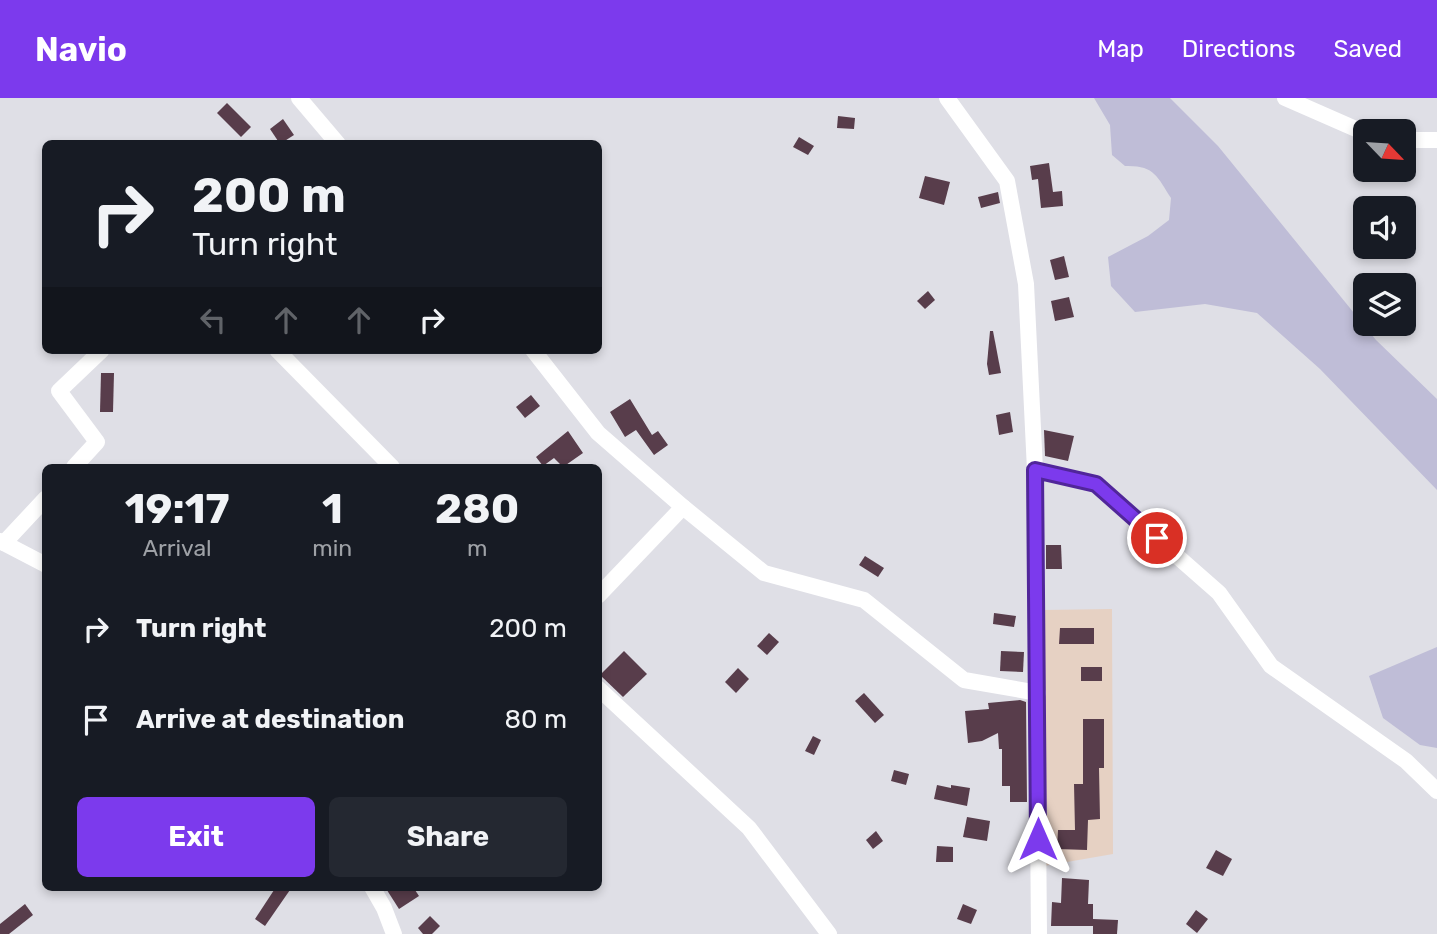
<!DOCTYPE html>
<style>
body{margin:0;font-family:Rubik,sans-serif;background:#242831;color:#f1f3f6;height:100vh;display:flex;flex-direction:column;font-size:26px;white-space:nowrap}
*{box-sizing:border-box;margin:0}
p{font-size:23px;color:#9ea1a6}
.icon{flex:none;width:38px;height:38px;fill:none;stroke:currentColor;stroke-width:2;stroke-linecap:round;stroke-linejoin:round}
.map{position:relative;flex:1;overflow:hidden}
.details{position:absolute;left:42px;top:366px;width:560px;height:427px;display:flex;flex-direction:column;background:#171b24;border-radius:10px;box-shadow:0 4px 10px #0003}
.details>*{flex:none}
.banner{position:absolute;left:42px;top:42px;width:560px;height:214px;border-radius:10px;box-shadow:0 4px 10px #0003;background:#171b24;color:#f1f3f6;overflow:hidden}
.needle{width:46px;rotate:115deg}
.fabs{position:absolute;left:1353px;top:21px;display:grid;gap:14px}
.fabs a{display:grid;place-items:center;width:63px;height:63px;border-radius:10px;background:#171b24;box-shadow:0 4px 10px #0003;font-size:35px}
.pin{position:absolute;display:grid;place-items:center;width:60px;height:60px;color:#fff;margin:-30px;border:4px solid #fff;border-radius:50%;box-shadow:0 2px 7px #0007}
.me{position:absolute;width:77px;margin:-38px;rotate:0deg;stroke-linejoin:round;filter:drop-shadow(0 0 5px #0008)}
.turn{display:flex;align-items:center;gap:24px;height:147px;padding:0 35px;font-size:32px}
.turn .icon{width:91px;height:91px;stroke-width:2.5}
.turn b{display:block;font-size:49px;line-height:60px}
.lanes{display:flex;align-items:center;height:66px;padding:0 35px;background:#0003;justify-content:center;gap:35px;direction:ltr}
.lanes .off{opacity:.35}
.eta{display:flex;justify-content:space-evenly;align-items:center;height:119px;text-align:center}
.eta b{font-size:42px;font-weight:700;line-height:49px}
.cta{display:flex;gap:14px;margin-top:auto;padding:14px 35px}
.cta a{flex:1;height:80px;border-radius:10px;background:#7c3aed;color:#fff;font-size:28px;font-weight:700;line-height:80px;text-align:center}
.cta a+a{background:#242831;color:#f1f3f6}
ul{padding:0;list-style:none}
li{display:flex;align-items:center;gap:21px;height:91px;padding:0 35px}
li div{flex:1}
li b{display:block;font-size:26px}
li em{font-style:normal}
header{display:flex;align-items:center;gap:42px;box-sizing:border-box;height:98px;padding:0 35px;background:#7c3aed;color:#fff}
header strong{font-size:33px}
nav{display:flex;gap:38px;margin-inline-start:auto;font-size:24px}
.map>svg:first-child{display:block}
.education{fill:#e6d1c3}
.green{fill:#bfbdd7}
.building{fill:#583d4b}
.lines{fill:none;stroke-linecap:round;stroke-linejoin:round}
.minor{stroke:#fff;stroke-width:16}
.route-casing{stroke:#51269a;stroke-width:18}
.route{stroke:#7c3aed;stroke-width:12}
</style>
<header>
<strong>Navio</strong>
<nav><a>Map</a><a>Directions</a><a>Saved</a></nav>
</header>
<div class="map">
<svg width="1437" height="836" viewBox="0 0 1437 836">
<rect width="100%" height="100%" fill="#dfdfe6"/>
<polygon class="education" points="1112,511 1113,756 1044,768 1043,512"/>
<g class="green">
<path d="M 1094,0 L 1170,0 L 1218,48 L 1376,242 L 1437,301 L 1437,392 L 1320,271 L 1257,215 L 1205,206 L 1135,214 L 1111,188 L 1108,159 L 1148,138 L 1169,122 L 1171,100 C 1157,78 1154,67 1125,68 L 1112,57 L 1110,27 Z"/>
<polygon points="1437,549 1437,650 1420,647 1383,620 1369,578"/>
</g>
<g class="building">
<polygon points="227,5 251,29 241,39 217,15"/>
<polygon points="838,18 855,20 854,31 837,30"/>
<polygon points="283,21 294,37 280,46 270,31"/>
<polygon points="799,39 814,48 808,57 793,49"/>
<polygon points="1049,65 1053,94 1062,93 1063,108 1041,110 1038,81 1032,82 1030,68"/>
<polygon points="925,78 950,84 944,107 919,100"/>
<polygon points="998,94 1000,105 981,110 978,99"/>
<polygon points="1364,99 1387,110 1359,110"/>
<polygon points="1064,158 1069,179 1055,182 1050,162"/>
<polygon points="928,193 935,202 925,211 917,203"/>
<polygon points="1069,199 1074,219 1055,223 1051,203"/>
<polygon points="990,233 993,233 1001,275 989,277 987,266"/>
<polygon points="101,275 114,275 113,314 100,314"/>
<polygon points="531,297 540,308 525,320 516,309"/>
<polygon points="630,301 652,337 658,333 668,347 654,357 636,332 625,339 610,314"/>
<polygon points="1010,314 1013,334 999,337 996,317"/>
<polygon points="1044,332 1074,338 1068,363 1045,358"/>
<polygon points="568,333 583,355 563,369 554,360 543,368 536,359"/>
<polygon points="1046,447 1061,447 1062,471 1046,471"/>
<polygon points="865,458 884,470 878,479 859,467"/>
<polygon points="994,515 1016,518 1014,529 993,526"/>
<polygon points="1060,530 1094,530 1094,546 1059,546"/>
<polygon points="769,535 779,544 767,557 757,548"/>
<polygon points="624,553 647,576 623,599 600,577"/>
<polygon points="1001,553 1024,554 1023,574 1000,573"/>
<rect x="1081" y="569" width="21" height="14"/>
<polygon points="738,570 749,581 736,595 725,584"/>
<polygon points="864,595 884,617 875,625 855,603"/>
<polygon points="1020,602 1026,604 1027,704 1010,704 1010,688 1002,688 1002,651 999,651 998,635 982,643 968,645 965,613 989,611 988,605"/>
<polygon points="1083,621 1104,621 1104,670 1099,670 1100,721 1088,722 1087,752 1057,751 1058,732 1075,732 1074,686 1083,686"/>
<polygon points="813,638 821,642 814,657 805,653"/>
<polygon points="894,672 909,676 906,687 891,683"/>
<polygon points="937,687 951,690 951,687 970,690 967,708 934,701"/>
<polygon points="967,719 990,723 987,743 963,739"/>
<polygon points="876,733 883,743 873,751 866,742"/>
<polygon points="937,748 953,749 953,764 936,764"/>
<polygon points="1216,752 1232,761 1223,778 1206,770"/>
<polygon points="1062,780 1089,782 1088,806 1093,806 1093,828 1051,828 1052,804 1061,805"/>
<polygon points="276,789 292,789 265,828 255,821"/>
<polygon points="385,789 413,789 419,798 399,811"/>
<polygon points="25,806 33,817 9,836 0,836 0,826"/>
<polygon points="963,806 977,812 971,826 957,821"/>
<polygon points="1196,812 1208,821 1197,835 1186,826"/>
<polygon points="430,818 440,828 432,836 423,836 418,830"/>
<polygon points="1093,821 1118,822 1117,836 1093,836"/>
</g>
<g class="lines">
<g class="minor">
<polyline points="299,0 338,46"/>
<polyline points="947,0 1007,83 1026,186 1035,372 1039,836"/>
<polyline points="1285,0 1365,35"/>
<polyline points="1404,42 1437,42"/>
<polyline points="277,252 392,369"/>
<polyline points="533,252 598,335 683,409 764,475 864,502 964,582 1038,595"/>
<polyline points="74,369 97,344 59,293 102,252"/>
<polyline points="1035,372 1095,386 1219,495 1271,568 1406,663 1437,693"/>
<polyline points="0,443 46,467"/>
<polyline points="4,445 46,400"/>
<polyline points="598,498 683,409"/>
<polyline points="598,590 749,730 829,836"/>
<polyline points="372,789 384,810 394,836"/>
</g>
</g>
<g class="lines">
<g class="route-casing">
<polyline id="route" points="1038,741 1035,372 1096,386 1157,440"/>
</g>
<use href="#route" class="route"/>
</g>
</svg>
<div class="fabs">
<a><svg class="needle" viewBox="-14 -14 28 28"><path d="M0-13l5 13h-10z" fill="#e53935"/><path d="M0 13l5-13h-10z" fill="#9ea1a6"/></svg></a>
<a><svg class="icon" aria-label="sound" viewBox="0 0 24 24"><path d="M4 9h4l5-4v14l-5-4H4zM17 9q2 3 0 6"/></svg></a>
<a><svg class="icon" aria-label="layers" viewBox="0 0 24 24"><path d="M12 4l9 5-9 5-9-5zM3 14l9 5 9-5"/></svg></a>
</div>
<div class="pin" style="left:1157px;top:440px;background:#d93025"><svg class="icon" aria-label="arrive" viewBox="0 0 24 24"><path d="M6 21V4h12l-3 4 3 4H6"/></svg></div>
<svg class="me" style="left:1038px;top:741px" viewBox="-20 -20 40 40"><path d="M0-17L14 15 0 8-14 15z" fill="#7c3aed" stroke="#fff" stroke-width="4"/></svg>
<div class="banner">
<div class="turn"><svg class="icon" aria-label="right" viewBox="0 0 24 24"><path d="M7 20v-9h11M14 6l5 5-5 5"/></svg><div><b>200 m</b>Turn right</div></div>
<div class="lanes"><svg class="icon off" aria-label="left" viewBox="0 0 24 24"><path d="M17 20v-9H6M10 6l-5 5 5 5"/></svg><svg class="icon off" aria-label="ahead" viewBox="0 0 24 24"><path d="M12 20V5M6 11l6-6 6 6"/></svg><svg class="icon off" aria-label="ahead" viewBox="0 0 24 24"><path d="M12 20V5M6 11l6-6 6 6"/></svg><svg class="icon" aria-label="right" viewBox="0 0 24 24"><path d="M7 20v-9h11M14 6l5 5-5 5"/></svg></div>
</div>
<section class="details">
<div class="eta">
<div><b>19:17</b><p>Arrival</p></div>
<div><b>1</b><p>min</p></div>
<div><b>280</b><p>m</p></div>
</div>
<ul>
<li><svg class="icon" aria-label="right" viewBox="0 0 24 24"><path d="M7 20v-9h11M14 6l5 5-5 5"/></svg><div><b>Turn right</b></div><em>200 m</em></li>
<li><svg class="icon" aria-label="arrive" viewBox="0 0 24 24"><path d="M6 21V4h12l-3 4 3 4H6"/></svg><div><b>Arrive at destination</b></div><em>80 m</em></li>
</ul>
<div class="cta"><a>Exit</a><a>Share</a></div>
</section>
</div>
